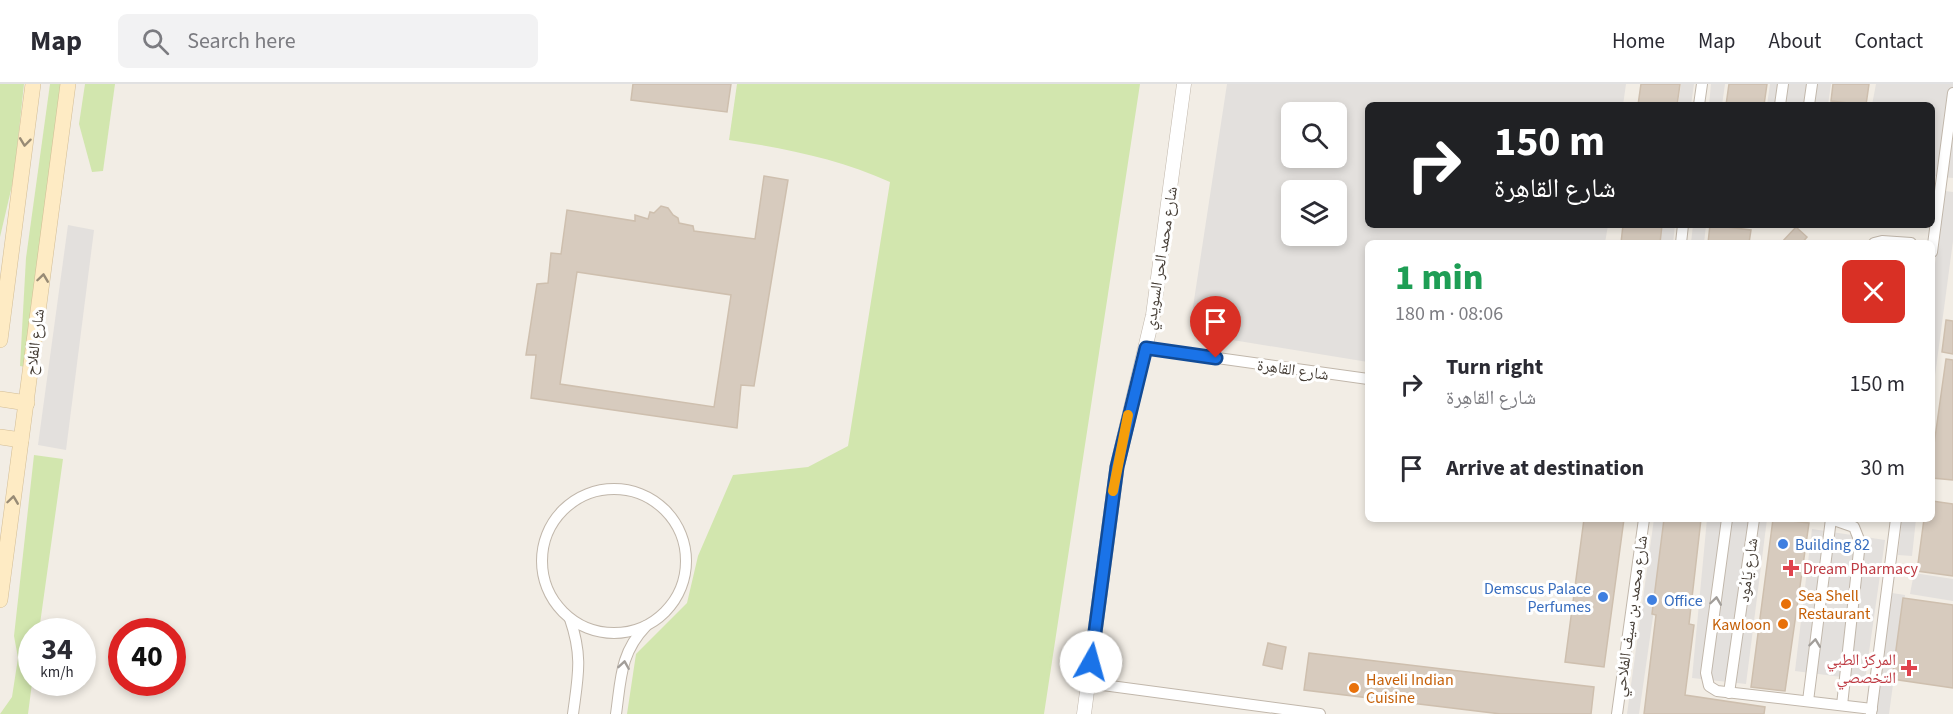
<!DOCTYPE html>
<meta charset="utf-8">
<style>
body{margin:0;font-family:"Source Sans 3","Noto Naskh Arabic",sans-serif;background:#f2f2f3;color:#2b2b33;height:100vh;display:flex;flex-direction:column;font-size:22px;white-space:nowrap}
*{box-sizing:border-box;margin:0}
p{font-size:20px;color:#7c7c81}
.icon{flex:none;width:33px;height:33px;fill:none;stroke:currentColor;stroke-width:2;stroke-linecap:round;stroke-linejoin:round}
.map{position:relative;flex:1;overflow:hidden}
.sheet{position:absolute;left:1365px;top:156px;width:570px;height:282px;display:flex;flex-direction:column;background:#fff;border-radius:9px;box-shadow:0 3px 9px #0003}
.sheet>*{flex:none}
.banner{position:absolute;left:1365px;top:18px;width:570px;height:126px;border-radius:9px;box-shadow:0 3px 9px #0003;background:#202124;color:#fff;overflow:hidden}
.controls{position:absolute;left:1281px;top:18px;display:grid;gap:12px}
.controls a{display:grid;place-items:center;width:66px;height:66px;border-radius:9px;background:#fff;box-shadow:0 3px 9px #0003;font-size:30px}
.speed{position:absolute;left:18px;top:534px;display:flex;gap:12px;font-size:30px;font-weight:700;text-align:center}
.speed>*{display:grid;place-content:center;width:78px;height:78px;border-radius:50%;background:#fff;box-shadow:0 3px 9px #0003;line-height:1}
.speed small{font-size:15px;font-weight:400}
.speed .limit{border:9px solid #d22;background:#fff;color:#111}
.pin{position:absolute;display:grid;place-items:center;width:51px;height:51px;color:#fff;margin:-62px -26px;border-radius:50% 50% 50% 0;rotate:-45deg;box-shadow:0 0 6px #0007}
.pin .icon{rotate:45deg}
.me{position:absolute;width:66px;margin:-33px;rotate:7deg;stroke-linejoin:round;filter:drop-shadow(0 0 4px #0008)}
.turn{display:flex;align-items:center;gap:21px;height:126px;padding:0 30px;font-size:27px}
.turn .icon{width:78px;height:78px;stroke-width:2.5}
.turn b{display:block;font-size:42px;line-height:51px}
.round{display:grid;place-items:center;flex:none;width:63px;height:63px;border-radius:9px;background:#f2f2f3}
.overview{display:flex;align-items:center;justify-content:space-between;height:102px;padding:0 30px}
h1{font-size:36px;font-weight:800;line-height:45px;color:#1e9e55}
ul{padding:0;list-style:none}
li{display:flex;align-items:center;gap:18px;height:84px;padding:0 30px}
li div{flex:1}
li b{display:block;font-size:22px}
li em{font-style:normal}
header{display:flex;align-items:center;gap:36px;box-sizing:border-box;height:84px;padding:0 30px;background:#fff;border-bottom:2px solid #e1e1e2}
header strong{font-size:28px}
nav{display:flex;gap:33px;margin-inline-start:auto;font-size:21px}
.search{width:420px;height:54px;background:#f2f2f3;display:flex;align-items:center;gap:15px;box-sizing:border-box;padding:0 21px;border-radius:9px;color:#7c7c81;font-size:22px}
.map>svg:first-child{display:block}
.green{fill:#d2e6ae}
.parking{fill:#e3e0dd;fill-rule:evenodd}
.building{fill:#d7cbbe;stroke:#cebfae;stroke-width:1.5;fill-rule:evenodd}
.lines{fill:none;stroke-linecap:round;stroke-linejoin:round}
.minor-casing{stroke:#c1b7ab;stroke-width:12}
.tertiary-casing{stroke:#c1b7ab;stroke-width:15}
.secondary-casing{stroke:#d2bd96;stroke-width:16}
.minor{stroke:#fff;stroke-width:10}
.tertiary{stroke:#fff;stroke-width:14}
.secondary{stroke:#feebc4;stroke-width:15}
.oneway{stroke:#988b75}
.oneway2{stroke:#a29e9a}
.route-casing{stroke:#114b97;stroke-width:15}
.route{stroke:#1a73e8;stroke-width:10}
.slow{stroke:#f59e0b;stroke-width:10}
.shop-dot{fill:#3f7fe0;stroke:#fff;stroke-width:2}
.health-dot{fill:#e0444e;stroke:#fff;stroke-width:2}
.food-dot{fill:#e8710a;stroke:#fff;stroke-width:2}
.labels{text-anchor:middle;stroke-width:6;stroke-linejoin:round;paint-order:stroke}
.street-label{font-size:16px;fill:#453d35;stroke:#fff}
.shop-label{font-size:16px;fill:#366cbe;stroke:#fff;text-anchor:start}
.health-label{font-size:16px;fill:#be3a42;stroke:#fff;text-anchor:start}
.food-label{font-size:16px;fill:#c56008;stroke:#fff;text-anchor:start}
</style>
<header>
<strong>Map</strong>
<div class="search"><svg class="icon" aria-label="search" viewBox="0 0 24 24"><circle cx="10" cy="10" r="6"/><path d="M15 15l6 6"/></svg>Search here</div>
<nav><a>Home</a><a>Map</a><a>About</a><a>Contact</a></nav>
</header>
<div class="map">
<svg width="1953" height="630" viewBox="0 0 1953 630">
<rect width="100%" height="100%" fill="#f2ede5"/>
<g class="green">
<polygon points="0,0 24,0 14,93 0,153"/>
<polygon points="50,0 62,0 25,283 20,282 26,174"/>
<polygon points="85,0 115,0 103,87 92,88 79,40"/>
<path d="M 737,0 L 1140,0 L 1044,630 L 627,630 L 636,570 L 687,519 L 698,472 L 733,391 L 808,383 L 848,362 L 890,98 C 839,75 785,64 729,56 Z"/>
<polygon points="34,371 63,375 39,547 32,548 32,599 28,630 0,630 12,613 18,574 14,552"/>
</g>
<g class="parking">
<path d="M 1227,0 L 1626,0 L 1623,21 L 1368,21 L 1368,141 L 1608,141 L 1605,159 L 1368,159 L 1368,278 L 1202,251 L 1191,236 ZM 1292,28 L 1336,28 L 1336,74 L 1292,74 ZM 1292,106 L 1336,106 L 1336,152 L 1292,152 Z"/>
<polygon points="1681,0 1694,0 1691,21 1678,21"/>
<polygon points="1711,0 1725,0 1722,21 1709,21"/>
<polygon points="1770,0 1831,0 1828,21 1767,21"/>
<polygon points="1876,0 1953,0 1953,94 1932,92 1932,21 1872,21"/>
<polygon points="1945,107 1953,108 1953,157 1932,314 1932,202"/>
<polygon points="68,141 94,146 66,366 38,361"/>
<polygon points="1662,141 1675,141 1673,159 1660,159"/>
<polygon points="1693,141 1706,141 1704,159 1691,159"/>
<polygon points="1654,435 1667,435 1639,630 1627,630"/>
<polygon points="1707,435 1767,435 1746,600 1692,594"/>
<polygon points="1902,435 1916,435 1912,472 1898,471"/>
<polygon points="1812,445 1885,456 1865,596 1795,587"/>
<polygon points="1914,489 1953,495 1953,517 1910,510"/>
<polygon points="1892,509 1905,511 1889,630 1876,630"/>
</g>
<g class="building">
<polygon points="633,0 731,0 727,28 631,16"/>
<polygon points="1641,0 1680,0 1677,21 1638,21"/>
<polygon points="1729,0 1767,0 1764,21 1726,21"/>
<polygon points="1833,0 1869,0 1866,21 1831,17"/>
<path d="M 764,92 L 788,96 L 754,302 L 741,301 L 737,344 L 531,314 L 536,271 L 526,271 L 537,200 L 548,199 L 551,169 L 561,170 L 567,126 L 635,137 L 635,131 L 648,135 L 650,128 L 654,129 L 661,122 L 668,124 L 673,131 L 678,134 L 679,139 L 693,142 L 694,147 L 755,155 ZM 577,188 L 731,211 L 714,323 L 560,300 Z"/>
<polygon points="1623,141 1662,141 1660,159 1621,159"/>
<polygon points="1710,141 1751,146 1749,159 1708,159"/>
<polygon points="1796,143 1807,153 1802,159 1781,159"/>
<polygon points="1946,236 1953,237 1953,270 1942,268"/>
<polygon points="1946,275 1953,276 1953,396 1932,394 1932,375"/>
<polygon points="1932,417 1953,420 1953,492 1917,487 1924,435 1932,435"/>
<polygon points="1584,435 1624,435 1604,583 1565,578"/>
<polygon points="1664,435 1701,435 1689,540 1694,541 1685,611 1765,623 1764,630 1644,630 1656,531 1652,530"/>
<polygon points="1773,435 1809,439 1785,607 1751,603"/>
<polygon points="1903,514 1953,521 1953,604 1892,595"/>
<polygon points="1268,559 1286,563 1282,585 1263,581"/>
<polygon points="1309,569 1594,603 1591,630 1501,630 1304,606"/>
</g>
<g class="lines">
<g class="minor-casing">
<g id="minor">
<polyline points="1699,21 1702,0"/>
<polyline points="1780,21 1783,0"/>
<polyline points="1809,21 1812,0"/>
<polyline points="1681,159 1683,141"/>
<polyline points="1874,159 1882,157 1911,159"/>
<polyline points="1932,168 1953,9"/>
<polyline points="1146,264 1368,295"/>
<circle cx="614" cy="477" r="72"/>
<polyline points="1727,435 1706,589 1709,602 1717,607 1872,625"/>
<polyline points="1831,435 1854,443 1860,458 1842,621"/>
<path d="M 570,535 C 583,573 578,592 573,630"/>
<polyline points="1088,599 1320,630"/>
<polyline points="1729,609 1754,435"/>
<polyline points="1808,617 1831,435"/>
<path d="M 616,630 C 621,595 620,569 646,542"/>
<polyline points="1617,630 1644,435"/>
<polyline points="1871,630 1896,435"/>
</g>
</g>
<g class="tertiary-casing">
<polyline id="tertiary" points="1084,630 1117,383 1153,231 1184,0"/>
</g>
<g class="secondary-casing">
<g id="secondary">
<polyline points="0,256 33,0"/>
<polyline points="0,315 27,319"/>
<polyline points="0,353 21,356"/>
<polyline points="0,516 68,0"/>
</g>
</g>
<use href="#minor" class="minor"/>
<use href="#tertiary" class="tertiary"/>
<use href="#secondary" class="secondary"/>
</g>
<defs><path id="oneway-chevron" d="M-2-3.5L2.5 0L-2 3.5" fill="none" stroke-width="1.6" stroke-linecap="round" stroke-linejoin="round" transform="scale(1.5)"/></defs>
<g class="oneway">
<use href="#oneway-chevron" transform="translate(25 58) rotate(97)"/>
<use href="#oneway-chevron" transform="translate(43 194) rotate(-82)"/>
<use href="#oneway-chevron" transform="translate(13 416) rotate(-82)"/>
</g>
<g class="oneway2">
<use href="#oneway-chevron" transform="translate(1716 517) rotate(-82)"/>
<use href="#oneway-chevron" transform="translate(1815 559) rotate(-83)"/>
<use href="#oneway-chevron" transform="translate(624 581) rotate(-81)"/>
</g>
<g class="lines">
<g class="route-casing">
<polyline id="route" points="1091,578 1117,383 1146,264 1216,274"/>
</g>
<use href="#route" class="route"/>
<polyline class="slow" points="1113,407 1128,331"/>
</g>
<g class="shop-dot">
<circle cx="1783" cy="460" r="6"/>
<circle cx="1603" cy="513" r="6"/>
<circle cx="1652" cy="516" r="6"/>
</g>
<g class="health-dot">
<path d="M1788 475h6v6h6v6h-6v6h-6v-6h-6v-6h6z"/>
<path d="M1906 575h6v6h6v6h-6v6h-6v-6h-6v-6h6z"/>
</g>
<g class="food-dot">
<circle cx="1786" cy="520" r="6"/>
<circle cx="1783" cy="540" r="6"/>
<circle cx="1354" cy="604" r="6"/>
</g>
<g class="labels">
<g class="street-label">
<text transform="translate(1160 174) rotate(-81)" y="6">شارع محمد الحر السويدي</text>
<text transform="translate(34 258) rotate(-83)" y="6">شارع الفلاح</text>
<text transform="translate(1293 285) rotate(8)" y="6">شارع القاهِرة</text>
<text transform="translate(1747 486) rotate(-82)" y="6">شارع يَامُود</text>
<text transform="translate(1630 532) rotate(-82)" y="6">شارع محمد بن سيف الفلاحي</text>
</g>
<g class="shop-label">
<text x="1795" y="466">Building 82</text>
<text x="1591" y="510" text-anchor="end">Demscus Palace<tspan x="1591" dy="18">Perfumes</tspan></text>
<text x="1664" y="522">Office</text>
</g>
<g class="health-label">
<text x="1803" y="490">Dream Pharmacy</text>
<text x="1896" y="581" text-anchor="end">المركز الطبي<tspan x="1896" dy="18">التخصصي</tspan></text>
</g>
<g class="food-label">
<text x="1798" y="517">Sea Shell<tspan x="1798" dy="18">Restaurant</tspan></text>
<text x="1771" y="546" text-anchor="end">Kawloon</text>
<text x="1366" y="601">Haveli Indian<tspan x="1366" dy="18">Cuisine</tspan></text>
</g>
</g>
</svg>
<div class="controls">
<a><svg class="icon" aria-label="search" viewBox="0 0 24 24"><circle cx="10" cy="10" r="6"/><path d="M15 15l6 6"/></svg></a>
<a><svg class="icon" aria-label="layers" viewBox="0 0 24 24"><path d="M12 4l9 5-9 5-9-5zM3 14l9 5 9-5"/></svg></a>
</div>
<div class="speed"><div>34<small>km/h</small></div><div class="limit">40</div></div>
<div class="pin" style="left:1216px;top:274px;background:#d93025"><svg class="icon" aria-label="arrive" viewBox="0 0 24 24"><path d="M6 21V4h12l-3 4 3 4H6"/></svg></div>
<svg class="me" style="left:1091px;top:578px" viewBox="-20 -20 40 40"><circle r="19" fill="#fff"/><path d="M0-13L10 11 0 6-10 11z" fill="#1a73e8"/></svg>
<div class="banner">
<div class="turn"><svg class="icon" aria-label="right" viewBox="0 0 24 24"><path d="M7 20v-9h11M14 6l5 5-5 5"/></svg><div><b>150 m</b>شارع القاهِرة</div></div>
</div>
<section class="sheet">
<div class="overview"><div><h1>1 min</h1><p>180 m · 08:06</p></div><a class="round" style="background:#d93025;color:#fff"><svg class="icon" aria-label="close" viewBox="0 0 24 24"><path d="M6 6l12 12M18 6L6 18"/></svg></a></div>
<ul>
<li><svg class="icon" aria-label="right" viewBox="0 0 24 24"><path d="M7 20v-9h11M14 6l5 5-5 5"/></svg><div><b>Turn right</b><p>شارع القاهِرة</p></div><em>150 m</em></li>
<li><svg class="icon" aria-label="arrive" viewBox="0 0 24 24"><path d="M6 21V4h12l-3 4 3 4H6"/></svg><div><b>Arrive at destination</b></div><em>30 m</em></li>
</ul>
</section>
</div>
